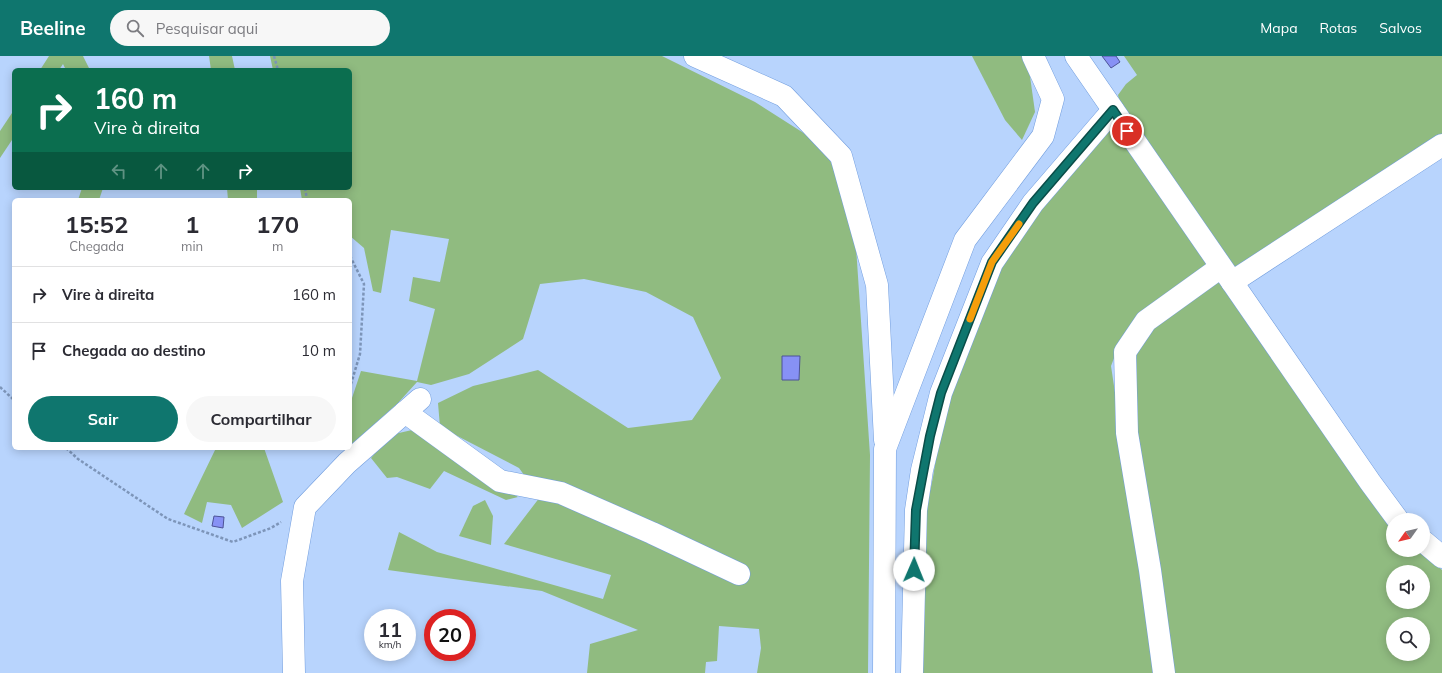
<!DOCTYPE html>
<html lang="pt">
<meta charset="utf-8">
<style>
body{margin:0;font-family:Mulish,sans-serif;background:#f7f7f7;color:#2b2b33;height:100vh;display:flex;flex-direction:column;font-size:15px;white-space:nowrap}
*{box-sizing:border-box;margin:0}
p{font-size:13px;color:#7c7c81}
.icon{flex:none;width:22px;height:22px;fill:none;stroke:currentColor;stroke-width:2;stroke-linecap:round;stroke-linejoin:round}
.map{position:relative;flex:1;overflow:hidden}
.drawer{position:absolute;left:12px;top:142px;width:340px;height:252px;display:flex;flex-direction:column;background:#fff;border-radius:6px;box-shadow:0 2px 10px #0003}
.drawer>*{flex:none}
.banner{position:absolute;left:12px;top:12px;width:340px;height:122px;border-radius:6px;box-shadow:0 2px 10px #0003;background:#0b6e4f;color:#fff;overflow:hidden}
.needle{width:26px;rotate:236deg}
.tools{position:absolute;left:1386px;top:457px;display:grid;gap:8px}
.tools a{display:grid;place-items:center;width:44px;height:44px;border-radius:50%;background:#fff;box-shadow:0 2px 10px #0003;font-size:20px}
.speed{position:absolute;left:364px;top:553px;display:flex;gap:8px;font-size:20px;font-weight:700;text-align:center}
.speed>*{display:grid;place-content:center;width:52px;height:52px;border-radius:50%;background:#fff;box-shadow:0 2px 10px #0003;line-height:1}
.speed small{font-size:10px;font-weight:400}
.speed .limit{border:6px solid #d22;background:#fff;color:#111}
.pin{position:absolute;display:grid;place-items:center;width:34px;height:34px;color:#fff;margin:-17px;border:2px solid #fff;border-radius:50%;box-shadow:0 1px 4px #0007}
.me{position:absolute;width:44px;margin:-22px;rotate:1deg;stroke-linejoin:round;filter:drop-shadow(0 0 3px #0008)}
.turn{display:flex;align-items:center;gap:14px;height:84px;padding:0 16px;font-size:18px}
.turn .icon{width:52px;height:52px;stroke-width:2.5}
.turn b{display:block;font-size:28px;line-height:34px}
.lanes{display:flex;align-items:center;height:38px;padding:0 16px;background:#0003;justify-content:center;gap:20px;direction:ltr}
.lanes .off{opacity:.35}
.eta{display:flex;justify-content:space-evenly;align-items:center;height:68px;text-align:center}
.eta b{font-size:24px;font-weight:700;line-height:28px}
.button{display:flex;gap:8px;margin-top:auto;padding:8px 16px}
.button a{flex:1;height:46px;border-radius:24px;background:#0f766e;color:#fff;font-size:16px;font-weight:700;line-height:46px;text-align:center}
.button a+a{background:#f7f7f7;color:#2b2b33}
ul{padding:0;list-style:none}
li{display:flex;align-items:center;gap:12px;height:56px;padding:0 16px;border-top:1px solid #e1e1e2}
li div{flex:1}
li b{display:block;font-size:15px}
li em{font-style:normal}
header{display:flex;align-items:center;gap:24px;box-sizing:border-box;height:56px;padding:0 20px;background:#0f766e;color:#fff}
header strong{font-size:19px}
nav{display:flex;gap:22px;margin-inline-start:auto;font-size:14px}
.search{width:280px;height:36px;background:#f7f7f7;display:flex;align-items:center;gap:10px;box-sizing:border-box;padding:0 14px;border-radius:22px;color:#7c7c81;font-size:15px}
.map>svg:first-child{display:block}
.green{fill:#90bb80;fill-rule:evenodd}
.building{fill:#8791f5;stroke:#4d5397}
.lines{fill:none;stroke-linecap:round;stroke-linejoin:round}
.minor-casing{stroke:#719dde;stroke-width:23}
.path{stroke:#7d95b9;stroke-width:2.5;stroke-dasharray:3 2;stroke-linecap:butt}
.minor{stroke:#fff;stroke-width:22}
.route-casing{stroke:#0a4d48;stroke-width:10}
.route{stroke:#0f766e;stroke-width:7}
.slow{stroke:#f59e0b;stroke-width:7}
</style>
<header>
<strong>Beeline</strong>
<div class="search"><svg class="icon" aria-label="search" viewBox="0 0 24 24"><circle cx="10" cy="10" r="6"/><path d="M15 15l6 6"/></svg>Pesquisar aqui</div>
<nav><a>Mapa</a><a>Rotas</a><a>Salvos</a></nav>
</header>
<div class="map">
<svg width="1442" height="617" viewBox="0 0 1442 617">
<rect width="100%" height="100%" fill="#b8d4fd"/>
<g class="green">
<polygon points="49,0 83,0 90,14 66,14 63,8 59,14 40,14"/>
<polygon points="209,0 232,0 235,14 211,14"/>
<polygon points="270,0 662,0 755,46 824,90 854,161 870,399 868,617 757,617 761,592 759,573 719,570 717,605 706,606 705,617 587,617 590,588 638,574 542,535 388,514 399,476 437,496 603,543 611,519 504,488 540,441 519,412 440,371 438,347 473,330 538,314 628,372 692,364 721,322 693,261 646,236 584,223 540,228 523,283 469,318 431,329 417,326 398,347 351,389 350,348 361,315 417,325 435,253 409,245 413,221 440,226 449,183 391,174 381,237 373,235 364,192 350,180 350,144 302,144 300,132 350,132 350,14 273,14"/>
<polygon points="972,0 1024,0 1028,6 1035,56 1022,84 1005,64"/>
<polygon points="1124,0 1442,0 1442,83 1238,220 1121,53 1118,39 1126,28 1137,19"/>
<polygon points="14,54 14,81 0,102 0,75"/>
<polygon points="1110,64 1217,210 1119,289 1111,310 1123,390 1162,617 916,617 923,470 933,421 943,359 1007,186"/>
<polygon points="82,132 103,132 99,144 78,144"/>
<polygon points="227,132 257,132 257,144 228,144"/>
<path d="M 1218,222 L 1393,469 L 1393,494 L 1421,494 L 1442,514 L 1442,617 L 1171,617 L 1130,326 L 1141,282 ZM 1393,516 L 1423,516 L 1423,546 L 1393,546 ZM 1393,568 L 1423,568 L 1423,598 L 1393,598 Z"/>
<polygon points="421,372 457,403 518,441 506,444 444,415 430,433 397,421 387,422 371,402 390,379"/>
<polygon points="216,392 264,392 283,446 242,472 231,449 207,446 202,467 184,458"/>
<polygon points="485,444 493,460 491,489 459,480 473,450"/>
</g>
<g class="building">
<polygon points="1102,0 1116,0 1120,6 1111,12"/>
<polygon points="782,300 800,300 799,324 782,324"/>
<polygon points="214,460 224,461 223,472 212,470"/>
</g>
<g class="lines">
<g class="minor-casing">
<g id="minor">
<polyline points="695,0 784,40 841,100 877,229 885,384"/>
<polyline points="1076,0 1370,426 1398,464"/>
<polyline points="1232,226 1442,89"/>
<polyline points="405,356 500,425 561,437 652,477 739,518"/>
<polyline points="1423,485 1442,501"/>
<polyline points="294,617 292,525 305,451 347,407 420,343"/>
<polyline points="884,617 885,393 965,184 1043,80 1053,43 1033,0"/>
<polyline points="912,617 916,454 922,414 941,337 992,207 1033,147 1113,54"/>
<polyline points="1164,617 1150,514 1127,377 1125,296 1146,265 1221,211"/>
</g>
</g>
<g class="path">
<polyline points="274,0 278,14"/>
<polyline points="305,132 307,144"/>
<polyline points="350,200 364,228 360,298 350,331"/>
<polyline points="0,331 14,344"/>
<polyline points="66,392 78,403 168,463 233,486 271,472 281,466"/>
</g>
<use href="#minor" class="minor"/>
</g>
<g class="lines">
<g class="route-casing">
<polyline id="route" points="914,514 916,454 930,380 941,337 992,206 1033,147 1113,54 1127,75"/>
</g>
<use href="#route" class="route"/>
<polyline class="slow" points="970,263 992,206 1019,168"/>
</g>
</svg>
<div class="tools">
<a><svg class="needle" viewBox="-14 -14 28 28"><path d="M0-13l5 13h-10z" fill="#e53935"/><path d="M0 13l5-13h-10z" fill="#7c7c81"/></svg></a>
<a><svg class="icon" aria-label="sound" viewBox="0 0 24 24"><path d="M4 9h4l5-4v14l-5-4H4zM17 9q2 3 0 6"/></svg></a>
<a><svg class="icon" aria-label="search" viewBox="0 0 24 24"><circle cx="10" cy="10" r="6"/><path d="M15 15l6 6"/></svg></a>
</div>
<div class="speed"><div>11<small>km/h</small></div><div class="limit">20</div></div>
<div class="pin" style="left:1127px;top:75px;background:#d93025"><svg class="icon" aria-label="arrive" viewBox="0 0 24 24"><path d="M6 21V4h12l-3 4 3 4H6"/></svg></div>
<svg class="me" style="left:914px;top:514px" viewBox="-20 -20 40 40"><circle r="19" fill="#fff"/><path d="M0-13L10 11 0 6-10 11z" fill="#0f766e"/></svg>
<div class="banner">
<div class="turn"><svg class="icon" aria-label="right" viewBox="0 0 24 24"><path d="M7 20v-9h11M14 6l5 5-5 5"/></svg><div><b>160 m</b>Vire à direita</div></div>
<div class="lanes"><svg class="icon off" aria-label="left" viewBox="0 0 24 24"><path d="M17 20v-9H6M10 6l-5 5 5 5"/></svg><svg class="icon off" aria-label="ahead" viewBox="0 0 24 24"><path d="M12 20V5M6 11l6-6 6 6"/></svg><svg class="icon off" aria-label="ahead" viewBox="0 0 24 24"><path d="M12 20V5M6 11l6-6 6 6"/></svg><svg class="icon" aria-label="right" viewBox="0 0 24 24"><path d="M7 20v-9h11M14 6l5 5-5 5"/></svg></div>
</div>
<section class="drawer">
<div class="eta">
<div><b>15:52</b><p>Chegada</p></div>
<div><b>1</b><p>min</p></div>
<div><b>170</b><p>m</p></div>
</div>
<ul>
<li><svg class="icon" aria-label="right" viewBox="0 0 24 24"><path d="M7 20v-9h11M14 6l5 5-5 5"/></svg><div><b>Vire à direita</b></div><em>160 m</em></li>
<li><svg class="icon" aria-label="arrive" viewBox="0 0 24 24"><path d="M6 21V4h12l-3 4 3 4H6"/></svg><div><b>Chegada ao destino</b></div><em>10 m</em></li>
</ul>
<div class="button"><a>Sair</a><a>Compartilhar</a></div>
</section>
</div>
